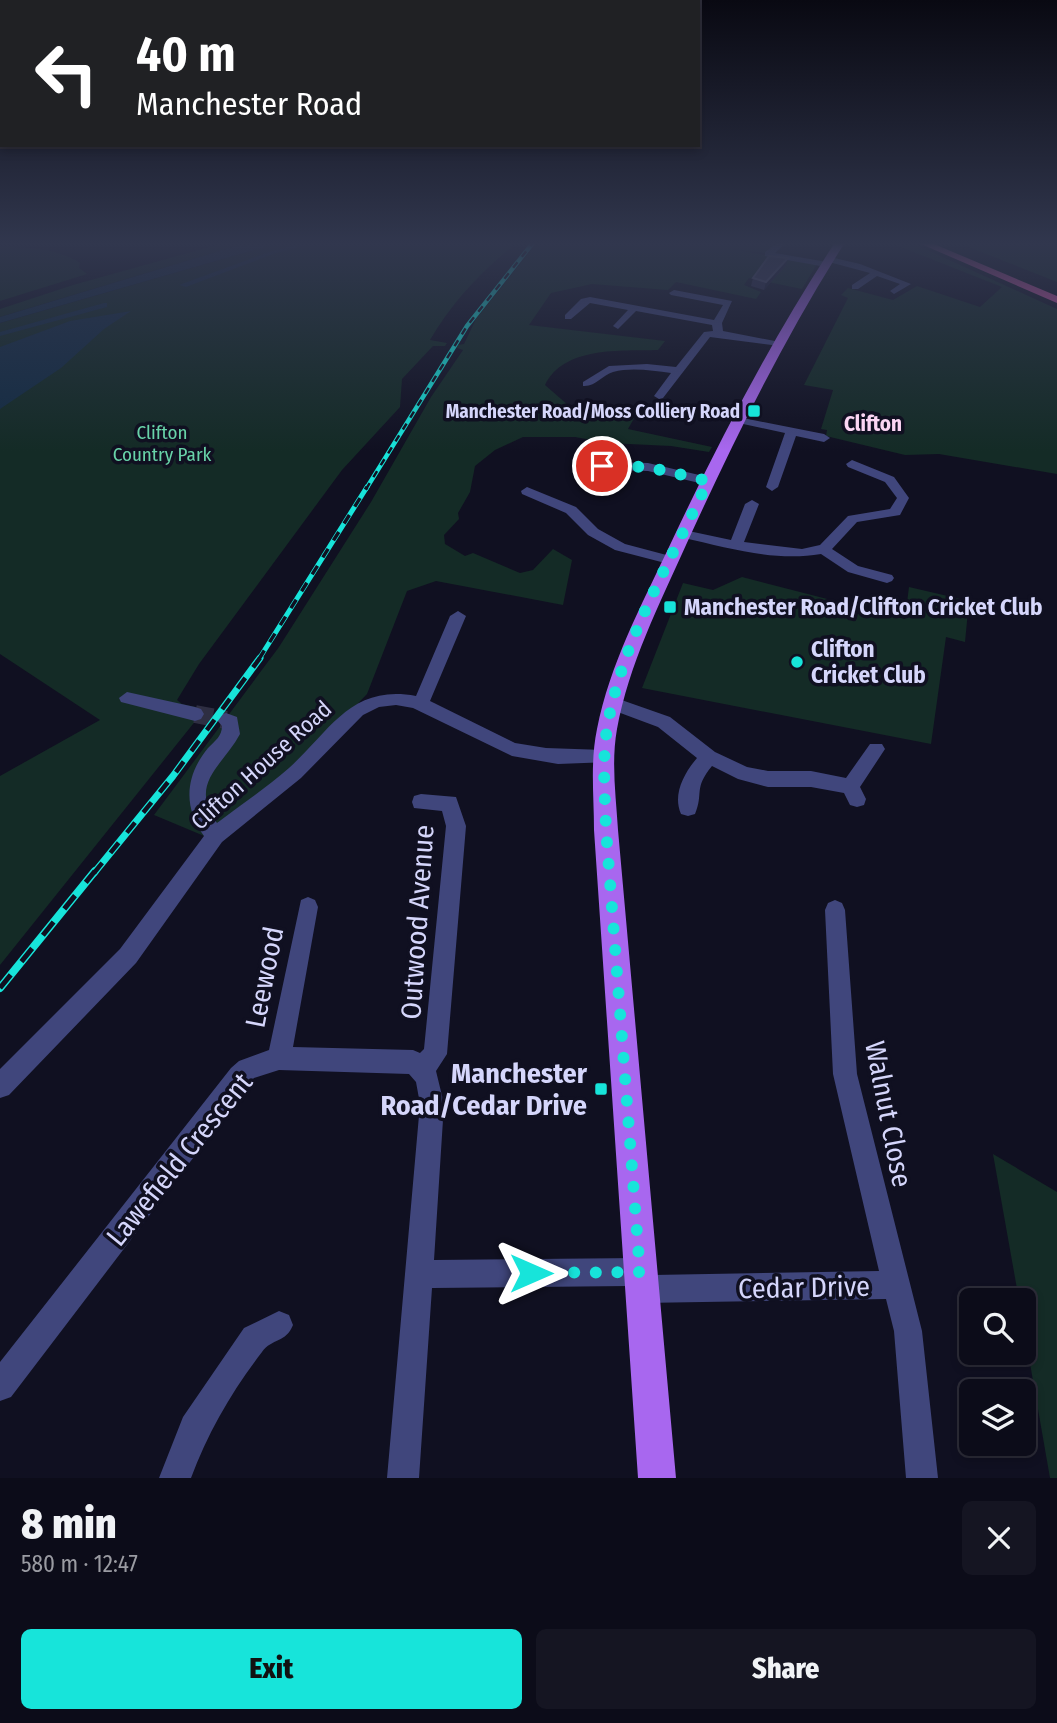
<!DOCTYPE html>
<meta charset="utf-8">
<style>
body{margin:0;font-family:"Fira Sans Condensed",sans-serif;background:#151522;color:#f1f3f6;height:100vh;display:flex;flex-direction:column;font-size:26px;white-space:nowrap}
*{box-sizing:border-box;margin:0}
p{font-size:23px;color:#9a9ba2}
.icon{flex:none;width:38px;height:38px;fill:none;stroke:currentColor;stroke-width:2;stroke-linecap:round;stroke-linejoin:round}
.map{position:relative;height:1478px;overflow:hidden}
.side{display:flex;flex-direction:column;background:#0c0c19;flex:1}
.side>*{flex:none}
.banner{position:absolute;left:0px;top:0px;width:700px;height:147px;box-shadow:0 4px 10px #0003,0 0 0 2px #2c2c38;background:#202124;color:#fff;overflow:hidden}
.fabs{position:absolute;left:959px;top:1288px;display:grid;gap:14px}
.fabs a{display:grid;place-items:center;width:77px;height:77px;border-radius:10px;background:#0c0c19;box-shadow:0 4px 10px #0003,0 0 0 2px #2c2c38;font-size:35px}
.pin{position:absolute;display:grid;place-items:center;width:60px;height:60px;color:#fff;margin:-30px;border:4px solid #fff;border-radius:50%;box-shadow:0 2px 7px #0007}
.me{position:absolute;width:77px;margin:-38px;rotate:90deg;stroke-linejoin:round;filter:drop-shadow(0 0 5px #0008)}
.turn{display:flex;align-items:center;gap:24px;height:147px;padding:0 21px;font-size:32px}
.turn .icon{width:91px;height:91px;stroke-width:2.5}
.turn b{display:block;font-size:49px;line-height:60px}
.round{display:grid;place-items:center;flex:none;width:74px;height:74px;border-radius:10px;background:#151522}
.head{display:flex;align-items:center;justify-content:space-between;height:119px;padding:0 21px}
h1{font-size:42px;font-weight:800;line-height:52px}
.cta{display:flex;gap:14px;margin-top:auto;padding:14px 21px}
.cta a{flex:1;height:80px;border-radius:10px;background:#17e4da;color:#111;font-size:28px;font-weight:800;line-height:80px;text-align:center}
.cta a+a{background:#151522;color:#f1f3f6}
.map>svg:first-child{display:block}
.green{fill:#142b26}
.water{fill:#132c43}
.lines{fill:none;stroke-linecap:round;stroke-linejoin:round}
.canal{fill:#132c43;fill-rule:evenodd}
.minor-tunnel{stroke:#2e2e42;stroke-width:18;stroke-dasharray:18 9;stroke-linecap:butt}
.minor{fill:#40467c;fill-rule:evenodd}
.major{fill:#a867ef;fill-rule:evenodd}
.highway{fill:#ee5cb8;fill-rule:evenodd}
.rail-far3-casing{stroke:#17e4da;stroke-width:4.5}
.rail-far2-casing{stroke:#17e4da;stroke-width:5}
.rail-far1-casing{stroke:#17e4da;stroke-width:7}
.rail-casing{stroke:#17e4da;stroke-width:8}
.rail-far3{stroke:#101021;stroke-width:2.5;stroke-dasharray:7;stroke-linecap:butt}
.rail-far2{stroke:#101021;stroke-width:3.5;stroke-dasharray:10;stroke-linecap:butt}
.rail-far1{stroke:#101021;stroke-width:4.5;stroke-dasharray:13;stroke-linecap:butt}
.rail{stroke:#101021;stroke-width:5;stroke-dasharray:17;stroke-linecap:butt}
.wall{fill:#2d2b4d}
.shaded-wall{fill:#1a1834}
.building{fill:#3f3d60;stroke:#565578;stroke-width:2}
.route{stroke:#17e4da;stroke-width:12;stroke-dasharray:0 21.6}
.poi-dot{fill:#17e4da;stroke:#101021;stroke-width:2.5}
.labels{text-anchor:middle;stroke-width:7;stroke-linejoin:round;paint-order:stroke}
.far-poi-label{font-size:19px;font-weight:bold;fill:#d5d6fb;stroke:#101021;text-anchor:end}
.far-park-label{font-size:19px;fill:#68d3a9;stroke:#101021}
.far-quarter-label{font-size:21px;font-weight:bold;fill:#fbd6f3;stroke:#101021}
.poi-label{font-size:23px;font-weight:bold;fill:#d5d6fb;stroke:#101021;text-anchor:start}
.street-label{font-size:23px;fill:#d5d6fb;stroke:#101021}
.near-street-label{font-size:28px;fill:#d5d6fb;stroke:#101021}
.near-poi-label{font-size:28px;font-weight:bold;fill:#d5d6fb;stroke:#101021;text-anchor:end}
</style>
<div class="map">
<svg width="1057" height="1478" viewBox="0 0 1057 1478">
<rect width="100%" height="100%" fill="#101021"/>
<g class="green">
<polygon points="220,244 243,244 0,317 0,309 73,285"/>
<path d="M 275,244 L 515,244 C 481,272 452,302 430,340 L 447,343 L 445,346 L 433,346 L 402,379 L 400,407 L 342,470 L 199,664 L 177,700 L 182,704 L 205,709 L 0,965 L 0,776 L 100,720 L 0,654 L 0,323 Z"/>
<path d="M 536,244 L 778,244 L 764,253 L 732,249 L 817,264 L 802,289 L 749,278 L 744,285 L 761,292 L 756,299 L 676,282 L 668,290 L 592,284 L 551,293 L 529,325 L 665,341 L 658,350 C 621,351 564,346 545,385 L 568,405 L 592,411 L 637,413 L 628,429 L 712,447 L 709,452 L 671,446 L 608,443 L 575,437 L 523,437 L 495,450 L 475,466 L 470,492 L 458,513 L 459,519 L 444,535 L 445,544 L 465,556 L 473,553 L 520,573 L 533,570 L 553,549 L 572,560 L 563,605 L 436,581 L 407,591 L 367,694 L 288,776 L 209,838 L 154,815 L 279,647 L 371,502 L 431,397 L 463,350 L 457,348 L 458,345 L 464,344 L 476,319 Z"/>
<polygon points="893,244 914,244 1057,309 1057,474 939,454 905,455 826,436 827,430 821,429 833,390 804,385 848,298 841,295 848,288 893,300 917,286 980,307 1002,287"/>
<polygon points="961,244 1024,244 1034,247 1030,244 1057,244 1057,282"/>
<path d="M 0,247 C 26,247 58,248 80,263 L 79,268 L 87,274 L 0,301 Z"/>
<polygon points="742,577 905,619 909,587 969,601 965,642 946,637 931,744 642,688 683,583 713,590"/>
<polygon points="993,1154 1057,1192 1057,1478 1050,1478 1024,1329 1024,1300 1019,1300"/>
</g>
<g class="water">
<polygon points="243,244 275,244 0,323 0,317"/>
<polygon points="131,311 104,329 61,368 0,409 0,347 70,321"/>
</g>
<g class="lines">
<g class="canal">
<polygon points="299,244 309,244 273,254 186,287 179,285 269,252"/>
<polygon points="104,303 107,303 107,307 0,336 0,332"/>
</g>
<polyline class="minor-tunnel" points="195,714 226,720"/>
<g class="minor">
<polygon points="776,244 785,244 775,253 827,262 830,257 860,264 911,284 894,294 890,291 900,284 877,276 858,289 852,289 852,285 870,273 829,262 826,267 765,256 765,252"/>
<path d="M 674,290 L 732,301 L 722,323 L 723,331 L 785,343 L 780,346 L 710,337 L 663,398 L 659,399 L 654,396 L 671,373 C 653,371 632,367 613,372 C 602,375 596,387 583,386 L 583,382 L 609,366 L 647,364 L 676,367 L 704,332 L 713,331 L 712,325 L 636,311 L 618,329 L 613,326 L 628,310 L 590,303 L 571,319 L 565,319 L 565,315 L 581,299 L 590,297 L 714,320 L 723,305 L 671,295 L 669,293 Z"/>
<polygon points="738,417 824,434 830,438 824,442 796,436 778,487 772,491 766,487 785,433 734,422 734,418"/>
<polygon points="583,457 609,462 648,463 712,478 714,481 708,485 648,471 609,470 579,464 577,461"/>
<path d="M 852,460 L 894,477 L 909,498 L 900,515 L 857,522 L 832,549 L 858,566 L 892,575 L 894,578 L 892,581 L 887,583 L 848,572 L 821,554 C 775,562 729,548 684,538 L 677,534 L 684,530 L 731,540 L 745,504 L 752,500 L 759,504 L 744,542 L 802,549 L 820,545 L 848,516 L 890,509 L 897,498 L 885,482 L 848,467 L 846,464 Z"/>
<polygon points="527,487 576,507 598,529 625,544 674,557 676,560 669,564 615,550 588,535 566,513 522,494 521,491"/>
<path d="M 458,611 L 466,616 L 430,701 L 515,743 L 546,748 L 604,750 L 610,752 L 613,757 L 610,762 L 558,764 L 512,756 L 413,708 L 396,705 L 379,707 L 363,715 L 301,778 L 222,842 L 136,963 L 9,1095 L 0,1098 L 0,1069 L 120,949 L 204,836 C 183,807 185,776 208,748 C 215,741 222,736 222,726 L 217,720 L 220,715 L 226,713 L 237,717 L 240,734 C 223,766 188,783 217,823 C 241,805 266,788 289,768 C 331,730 351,684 416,696 L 450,616 Z"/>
<polygon points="127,692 195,707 201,709 204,714 201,719 195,721 121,702 119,698"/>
<path d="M 613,697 L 670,717 L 715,752 L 747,767 L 768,771 L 811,771 L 846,778 L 870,744 L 882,744 L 885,749 L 860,787 L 866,799 L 864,805 L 857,807 L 850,805 L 844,793 L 811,787 L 768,787 L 738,779 L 712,766 C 693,789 704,793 695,814 L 688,816 L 681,814 C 672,794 685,772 697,758 L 658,727 L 607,708 L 605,703 L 607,698 Z"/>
<polygon points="421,794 456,797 466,826 447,1054 436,1071 444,1104 434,1260 640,1258 650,1262 653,1275 879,1271 833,1074 825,910 828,903 835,900 842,903 845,910 857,1074 922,1331 938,1478 906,1478 894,1331 886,1299 642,1303 632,1299 629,1286 432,1288 419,1478 387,1478 420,1104 416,1082 409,1074 279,1070 254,1078 11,1397 0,1401 0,1362 231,1068 239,1061 269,1050 301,900 308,897 315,900 318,907 293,1047 413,1050 420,1053 424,1049 446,826 442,811 414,808 412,802 414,796"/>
<path d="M 279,1311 L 289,1315 L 293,1325 C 286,1343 272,1338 262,1352 C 232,1391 208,1432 191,1478 L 159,1478 L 183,1417 L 244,1328 Z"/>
</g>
<path class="major" d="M 834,244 L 844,244 C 783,340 733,442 686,545 C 659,605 629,664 617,729 C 611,762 616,797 618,830 L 676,1478 L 638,1478 L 594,830 C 594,797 590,762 597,729 C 610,664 641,606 669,547 C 718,443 771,340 834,244 Z"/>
<polygon class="highway" points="921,244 934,244 1057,296 1057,303"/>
<g class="rail-far3-casing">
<polyline id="rail-far3" points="366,489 467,326 532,244"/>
</g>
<g class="rail-far2-casing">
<polyline id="rail-far2" points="259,659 367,487"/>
</g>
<g class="rail-far1-casing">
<polyline id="rail-far1" points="94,873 173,776 260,658"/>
</g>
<g class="rail-casing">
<polyline id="rail" points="0,988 95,871"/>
</g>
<use href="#rail-far3" class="rail-far3"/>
<use href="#rail-far2" class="rail-far2"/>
<use href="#rail-far1" class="rail-far1"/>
<use href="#rail" class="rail"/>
</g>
<polygon class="wall" points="786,265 764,290 751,286 753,278"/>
<polygon class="shaded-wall" points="788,258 786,265 764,290 766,282"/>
<polygon class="building" points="769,256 788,258 766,282 753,278"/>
<linearGradient id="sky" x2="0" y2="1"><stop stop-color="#090912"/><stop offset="0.54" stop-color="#31374e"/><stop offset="1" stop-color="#31374e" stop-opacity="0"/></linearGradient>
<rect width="1057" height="451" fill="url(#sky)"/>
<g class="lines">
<path class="route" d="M 531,1273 L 640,1272 L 606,830 C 605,796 602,762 607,728 C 622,640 671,561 708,481 L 648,467 L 602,466"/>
</g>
<g class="poi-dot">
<rect x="747" y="404" width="14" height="14" rx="3.5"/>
<rect x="663" y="600" width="14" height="14" rx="3.5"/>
<circle cx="797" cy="662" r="7"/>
<rect x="594" y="1082" width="14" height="14" rx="3.5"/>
</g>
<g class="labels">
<g class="far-poi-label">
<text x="740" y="418">Manchester Road/Moss Colliery Road</text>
</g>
<g class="far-park-label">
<text x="162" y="439">Clifton<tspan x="162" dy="22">Country Park</tspan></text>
</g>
<g class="far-quarter-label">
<text x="873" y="431">Clifton</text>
</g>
<g class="poi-label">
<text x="684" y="615">Manchester Road/Clifton Cricket Club</text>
<text x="811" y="657">Clifton<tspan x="811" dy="26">Cricket Club</tspan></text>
</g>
<g class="street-label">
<text transform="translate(261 765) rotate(-42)" y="8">Clifton House Road</text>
</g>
<g class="near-street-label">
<text transform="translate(417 922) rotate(-86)" y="10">Outwood Avenue</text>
<text transform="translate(264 977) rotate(-79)" y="10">Leewood</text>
<text transform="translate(889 1114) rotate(79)" y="10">Walnut Close</text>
<text transform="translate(179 1159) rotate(-51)" y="10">Lawefield Crescent</text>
<text transform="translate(804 1287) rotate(-1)" y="10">Cedar Drive</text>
</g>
<g class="near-poi-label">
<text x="587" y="1083">Manchester<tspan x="587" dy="32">Road/Cedar Drive</tspan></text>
</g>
</g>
</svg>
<div class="fabs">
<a><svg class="icon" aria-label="search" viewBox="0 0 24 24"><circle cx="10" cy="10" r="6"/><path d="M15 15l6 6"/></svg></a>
<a><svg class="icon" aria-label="layers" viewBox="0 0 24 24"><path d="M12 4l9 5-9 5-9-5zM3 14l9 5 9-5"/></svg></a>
</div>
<div class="pin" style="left:602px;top:466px;background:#d93025"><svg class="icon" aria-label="arrive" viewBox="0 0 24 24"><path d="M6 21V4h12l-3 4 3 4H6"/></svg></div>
<svg class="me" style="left:531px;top:1273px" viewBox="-20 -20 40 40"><path d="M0-17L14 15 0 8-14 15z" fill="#17e4da" stroke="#fff" stroke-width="4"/></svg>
<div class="banner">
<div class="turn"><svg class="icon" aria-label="left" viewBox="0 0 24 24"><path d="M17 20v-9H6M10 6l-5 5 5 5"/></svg><div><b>40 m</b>Manchester Road</div></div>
</div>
</div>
<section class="side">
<div class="head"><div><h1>8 min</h1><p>580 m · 12:47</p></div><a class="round"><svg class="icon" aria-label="close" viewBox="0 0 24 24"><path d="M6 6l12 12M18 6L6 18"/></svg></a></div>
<div class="cta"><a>Exit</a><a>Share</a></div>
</section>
